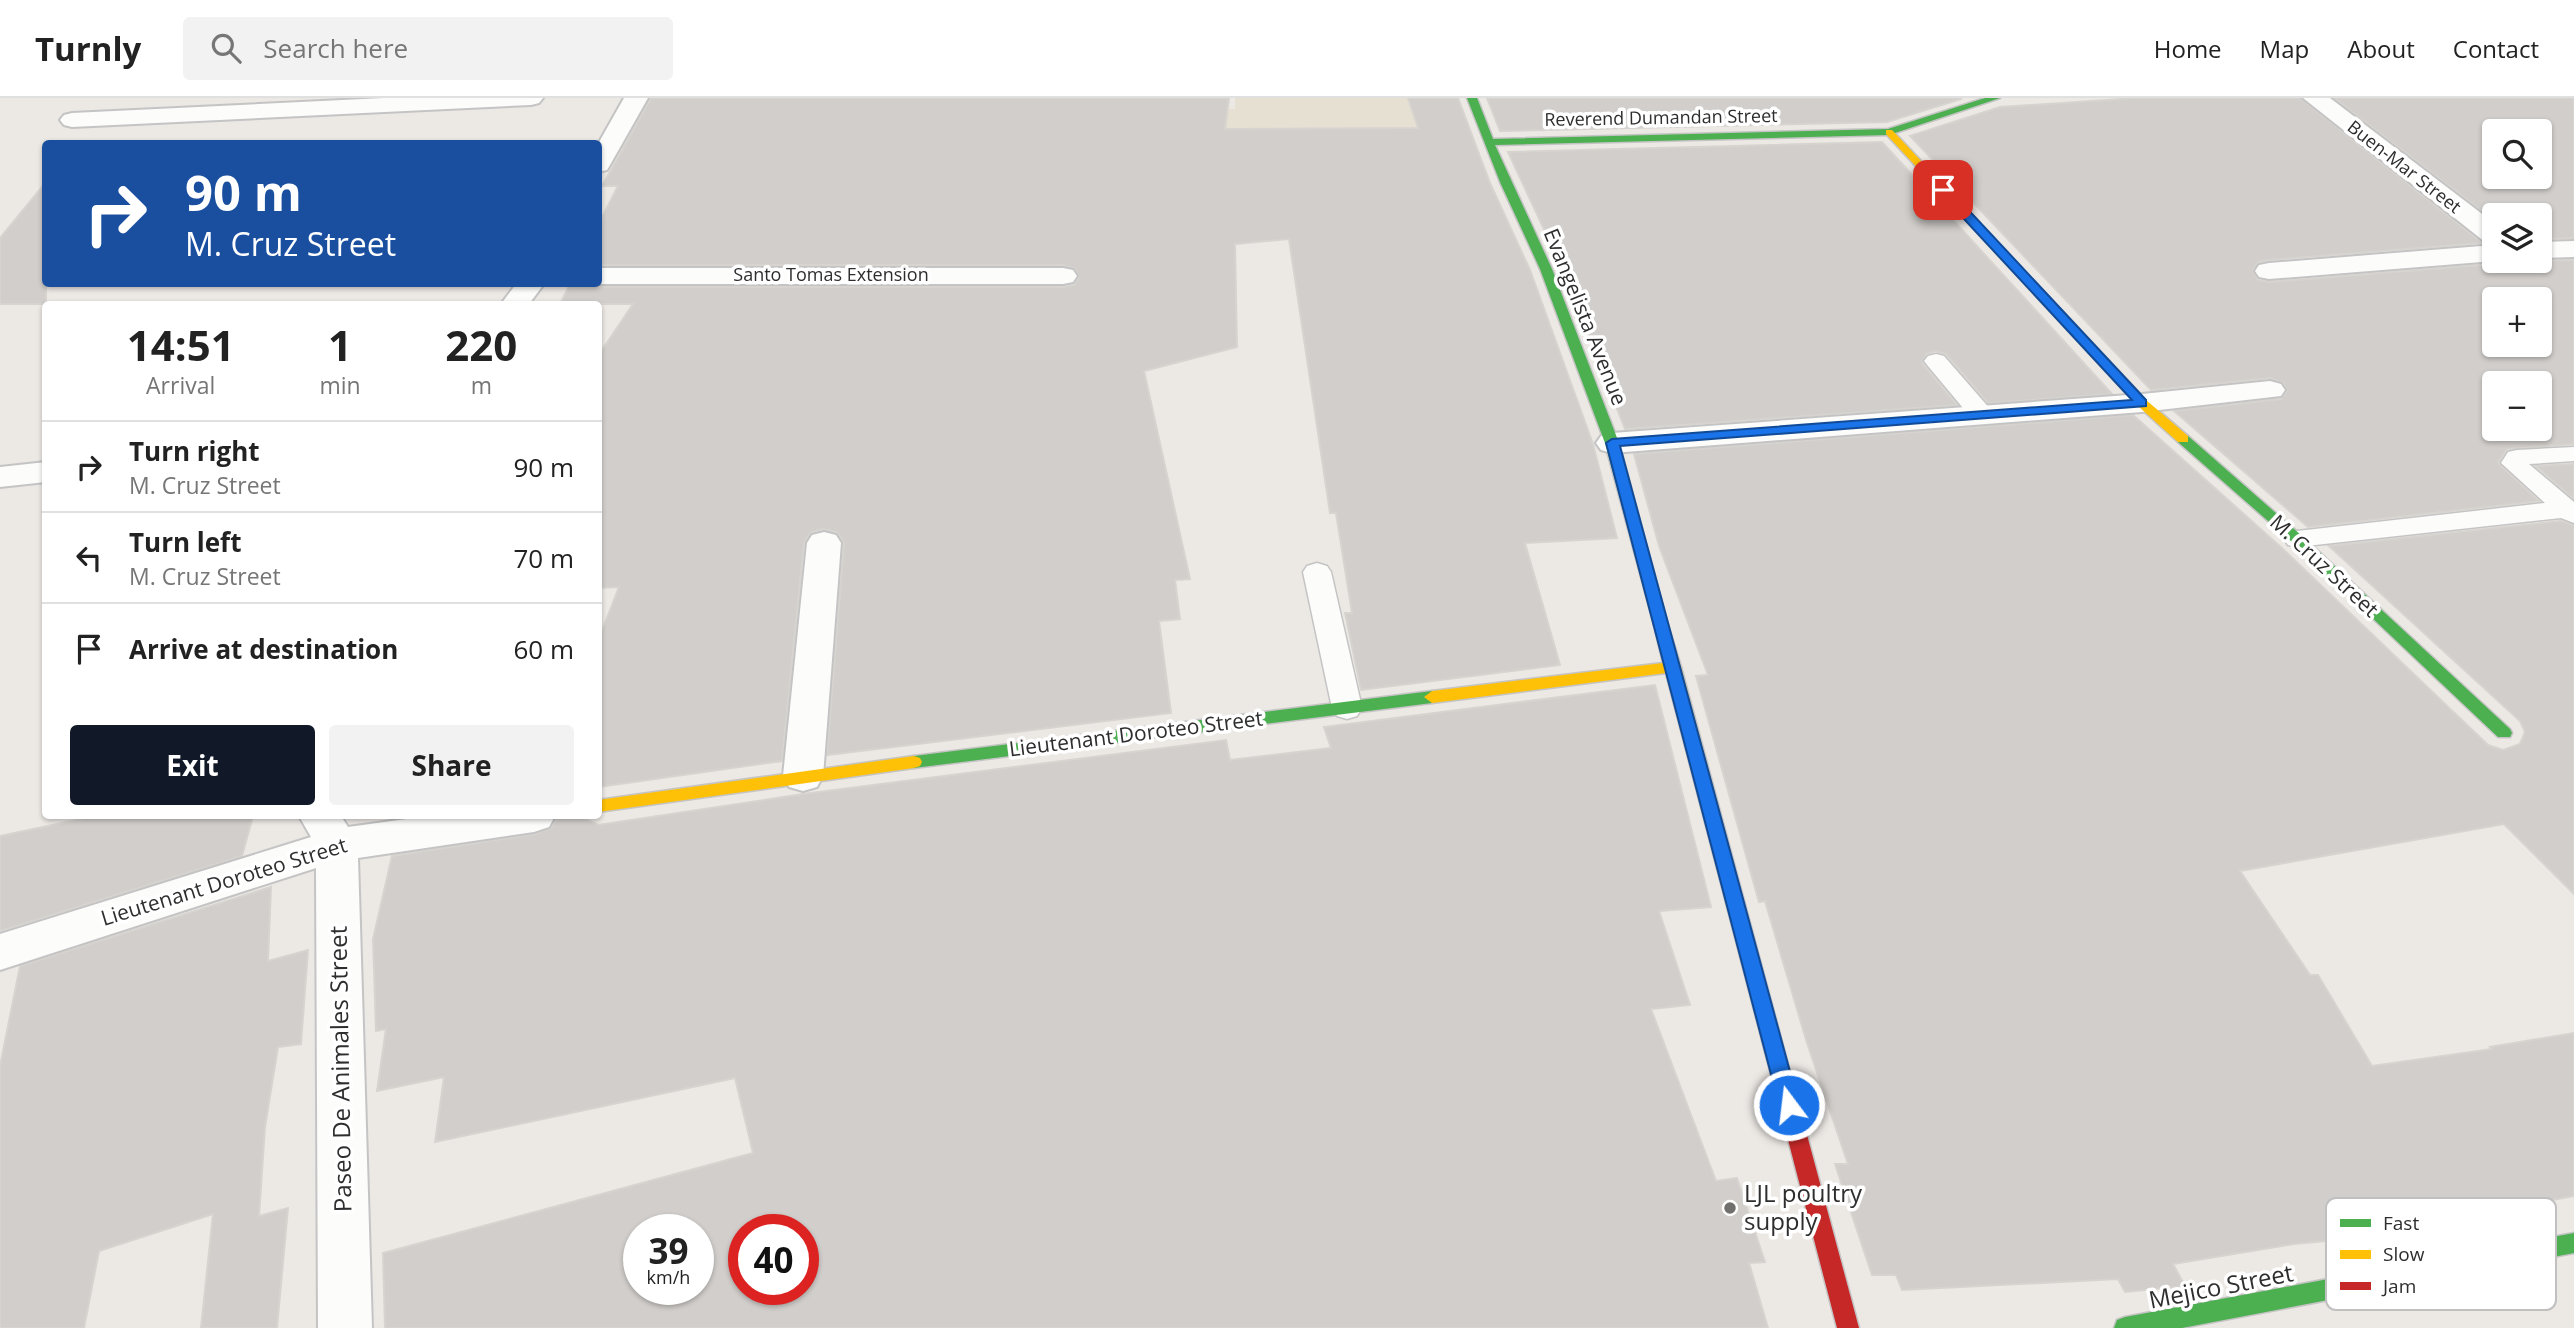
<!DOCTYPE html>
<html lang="en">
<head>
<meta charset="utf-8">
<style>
	:root { --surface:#fff; --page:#f2f2f2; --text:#222; --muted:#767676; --line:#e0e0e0; --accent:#111827 }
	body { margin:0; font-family:"Open Sans",sans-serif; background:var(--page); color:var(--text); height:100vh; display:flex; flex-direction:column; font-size:26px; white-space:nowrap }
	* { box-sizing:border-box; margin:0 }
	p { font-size:23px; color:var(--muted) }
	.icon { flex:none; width:38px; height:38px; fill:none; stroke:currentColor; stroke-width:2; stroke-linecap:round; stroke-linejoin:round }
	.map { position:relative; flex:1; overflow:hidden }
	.panel { position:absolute; left:42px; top:203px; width:560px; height:518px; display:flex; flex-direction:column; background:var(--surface); border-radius:7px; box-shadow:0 2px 5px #0004 }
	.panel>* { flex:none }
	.banner { position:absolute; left:42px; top:42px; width:560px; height:147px; border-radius:7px; box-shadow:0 2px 5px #0004; background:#1a4fa0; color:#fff; overflow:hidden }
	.tools { position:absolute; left:2482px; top:21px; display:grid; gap:14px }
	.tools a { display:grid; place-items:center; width:70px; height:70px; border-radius:7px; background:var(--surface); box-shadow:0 2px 5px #0004; font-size:35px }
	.speed { position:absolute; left:623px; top:1116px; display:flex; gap:14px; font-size:35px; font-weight:700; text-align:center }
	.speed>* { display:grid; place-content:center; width:91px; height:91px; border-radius:50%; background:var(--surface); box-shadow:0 2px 5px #0004; line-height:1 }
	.speed small { font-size:18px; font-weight:400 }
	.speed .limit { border:10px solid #d22; background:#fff; color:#111 }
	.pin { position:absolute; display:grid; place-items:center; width:60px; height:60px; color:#fff; margin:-30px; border-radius:14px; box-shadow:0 4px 10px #0006 }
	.me { position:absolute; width:77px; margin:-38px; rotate:345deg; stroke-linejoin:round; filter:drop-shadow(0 0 5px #0008) }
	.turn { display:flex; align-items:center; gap:24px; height:147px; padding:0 28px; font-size:32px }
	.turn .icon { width:91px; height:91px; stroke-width:2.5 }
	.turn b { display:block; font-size:49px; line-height:60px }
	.eta { display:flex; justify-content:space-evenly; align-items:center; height:119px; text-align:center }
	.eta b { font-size:42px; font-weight:700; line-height:49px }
	.cta { display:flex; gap:14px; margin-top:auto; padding:14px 28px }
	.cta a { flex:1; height:80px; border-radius:7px; background:var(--accent); color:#fff; font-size:28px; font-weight:700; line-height:80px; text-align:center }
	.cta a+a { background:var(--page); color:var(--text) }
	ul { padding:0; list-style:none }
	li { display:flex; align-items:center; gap:21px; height:91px; padding:0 28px; border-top:2px solid var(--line) }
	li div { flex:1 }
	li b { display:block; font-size:26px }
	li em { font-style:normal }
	header { display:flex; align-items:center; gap:42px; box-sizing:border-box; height:98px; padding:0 35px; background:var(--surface); border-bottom:2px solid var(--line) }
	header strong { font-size:33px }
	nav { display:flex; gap:38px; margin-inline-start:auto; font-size:24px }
	.search { width:490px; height:63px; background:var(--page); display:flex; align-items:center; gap:18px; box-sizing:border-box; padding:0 24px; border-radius:7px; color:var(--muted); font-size:26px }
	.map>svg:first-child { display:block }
</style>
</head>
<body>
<header>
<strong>Turnly</strong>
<div class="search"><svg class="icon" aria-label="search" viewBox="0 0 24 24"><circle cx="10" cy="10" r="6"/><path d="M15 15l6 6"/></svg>Search here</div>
<nav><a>Home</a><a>Map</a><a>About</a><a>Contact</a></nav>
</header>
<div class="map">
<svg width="2574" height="1230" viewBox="0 0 2574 1230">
	<rect width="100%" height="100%" fill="#ece8e4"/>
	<path fill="#e6e0d3" d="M1235 0H1445L1472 82 1067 13 1235 11Z"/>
	<path fill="#d1cecb" stroke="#d7d4d0" stroke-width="2" fill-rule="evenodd" d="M651 0H1229L1225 31 1418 30 1408 0H1458L1490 85 1530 172 1593 346 1617 440 1525 445 1560 567 1361 592 1345 515H1352L1336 415H1330L1289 141 1235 146 1237 249 1144 273 1190 481 1175 482 1180 521 1159 523 1171 615 827 657 844 445 837 434 823 431 811 434 804 445 782 663 598 689V543L619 489 598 490V258L633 206H560L570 186H595L598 189H1063L1074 187 1079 179 1075 171 1063 167H598V127L618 88H602Z
		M1487 0H1960L1961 1 1887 24 1500 33Z
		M2137 0H2300L2482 145 2268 162 2258 164 2253 172 2258 182 2269 184 2494 166 2497 163 2574 162V346L2507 351 2498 365 2539 403 2308 429 2174 313 2281 301 2287 293 2283 285 2270 280 2151 292 1910 38 2000 9ZM2494 201H2539V247H2494ZM2494 285H2539V331H2494Z
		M2334 0H2574V140L2539 141V117H2494V122ZM2494 33H2539V79H2494Z
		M1882 44 2112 296 1988 305 1946 256 1935 253 1926 256 1922 265 1957 307 1625 331 1562 170 1508 54Z
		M46 84V206H0V140Z
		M2133 317 2283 451 2488 647 2503 652 2520 646 2525 634 2520 623 2329 448 2561 423 2574 427V796L2504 726 2240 773 2310 877H2318L2372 968 2492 951 2490 949 2574 935V1098L2469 1117 2478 1129 2294 1146 2173 1166 2185 1188 2125 1194 2118 1181 1902 1192 1896 1177H1872L1835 1066H1848L1807 945 1765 803 1759 804 1696 578 1708 577 1659 448 1634 356Z
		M2574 366V401L2536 368Z
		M1655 587 1711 809 1659 813 1690 907 1651 911 1716 1083 1737 1080 1765 1164 1749 1165 1768 1230H385L383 1155 753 1055 735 980 435 1044 444 979 377 993 386 931 376 933 373 841 392 758 535 736 551 730 558 718H580L598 727 803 696 1226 642 1230 662 1331 650 1324 629ZM639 1132H698V1192H639ZM744 1132H803V1192H744Z
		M95 718H253L242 758 0 833V738Z
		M271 789 268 863 308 852 301 946 278 949 265 1029 259 1118 288 1110 277 1230H201L213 1116 99 1153 84 1230H0V968L20 868Z"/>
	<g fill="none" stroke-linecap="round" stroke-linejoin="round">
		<defs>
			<path id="lane" d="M1936 256 1944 258 1991 312 1994 317 1991 322 1982 324 1973 322 1928 268 1924 263 1928 258Z
				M2574 349V363L2529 366 2574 404V425L2561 420 2297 449 2288 447 2284 441 2288 435 2297 433 2545 405 2501 365 2508 354 2517 352Z
				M1317 465 1327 468 1331 474 1362 610 1357 618 1347 621 1337 618 1332 610 1303 474 1307 468Z"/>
			<path id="street" d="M384 0H543L539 5 531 7 72 29 64 27 60 22 64 17 72 15Z
				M624 0H648L610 67 607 72 598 74V46Z
				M2303 0H2330L2494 125V146L2485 144Z
				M2574 143V159L2539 160V144Z
				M2494 147V163L2269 181 2259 179 2255 173 2259 167 2269 165Z
				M598 170H1063L1073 172 1077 178 1073 184 1063 186H595H598Z
				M516 186H544L529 206H501Z
				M2270 283 2281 286 2285 292 2281 298 2142 314 1612 355 1601 352 1596 345 1601 338 1612 335 2142 296Z
				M46 364V384L0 389V369Z
				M824 434 836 437 841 445 823 678 817 689 803 693 789 689 783 678 807 445 812 437Z
				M299 718H341L348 729 428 718H555L549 729 534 734 358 760 372 1230H318L316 770 0 872V836L311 739Z"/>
			<path id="fast" d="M1467 0H1477L1493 41 1888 31 1985 0H2000L1889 37 1495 47 1552 171 1619 345 1668 527 1666 531 1661 532 1654 527 1605 345 1540 171 1500 84Z
				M2183 337 2188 338 2302 438 2510 631 2512 635 2510 639H2498L2292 444 2178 344V338Z
				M1432 593 1440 599 1432 605 914 670 908 668 906 664 908 660 914 658Z
				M2574 1135V1155L2182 1230H2114L2117 1222 2125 1219Z"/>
			<path id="slow" d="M1886 32H1892L2146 302 2188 338V344H2178L2138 308 1886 36Z
				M1661 522 1668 527 1681 569 1800 1011 1797 1017 1790 1020 1783 1017 1780 1011 1666 575 1432 605 1424 599 1432 593 1663 565 1654 527Z
				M914 658 920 660 922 664 920 668 914 670 598 714V702Z"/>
			<path id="jam" d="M1790 1002 1797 1005 1800 1011 1859 1230H1837L1780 1011 1783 1005Z"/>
		</defs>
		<use href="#lane" stroke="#c5c4c5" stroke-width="3"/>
		<use href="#street" stroke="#c5c4c5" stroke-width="4"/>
		<use href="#fast" stroke="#c5c4c5" stroke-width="3"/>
		<use href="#slow" stroke="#c5c4c5" stroke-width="3"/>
		<use href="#jam" stroke="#c5c4c5" stroke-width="3"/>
		<use href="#lane" fill="#fcfcfb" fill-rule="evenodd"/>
		<use href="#street" fill="#fcfcfb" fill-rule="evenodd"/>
		<use href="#fast" fill="#4caf50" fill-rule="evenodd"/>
		<use href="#slow" fill="#ffc107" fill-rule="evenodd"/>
		<use href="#jam" fill="#c62828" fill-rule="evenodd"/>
	</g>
	<path fill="#1a73e8" stroke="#114b97" stroke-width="2" d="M1939 89H1947L2146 302V308L1620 348 1799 1007 1796 1014 1789 1016 1782 1014 1779 1007 1606 345 1612 341 2132 302 1939 94Z"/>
	<circle fill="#706f6e" stroke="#fff" stroke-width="2.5" cx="1730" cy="1110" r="7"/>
	<g text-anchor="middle" stroke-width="7" stroke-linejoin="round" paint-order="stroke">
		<g font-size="18" fill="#2e2e2e" stroke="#fff">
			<text transform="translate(1661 20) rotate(-1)" y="6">Reverend Dumandan Street</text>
			<text transform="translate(2404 69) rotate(38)" y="6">Buen-Mar Street</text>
			<text x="831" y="183">Santo Tomas Extension</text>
		</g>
		<g font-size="21" fill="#2e2e2e" stroke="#fff">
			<text transform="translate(1585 219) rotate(68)" y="7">Evangelista Avenue</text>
			<text transform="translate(2324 468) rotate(43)" y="7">M. Cruz Street</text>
			<text transform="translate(1136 636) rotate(-7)" y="7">Lieutenant Doroteo Street</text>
			<text transform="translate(224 784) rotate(-17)" y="7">Lieutenant Doroteo Street</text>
		</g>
		<g font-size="24" fill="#2e2e2e" stroke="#fff">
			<text transform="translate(341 971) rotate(-91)" y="8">Paseo De Animales Street</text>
			<text transform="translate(2221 1189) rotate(-11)" y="8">Mejico Street</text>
		</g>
		<g font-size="24" fill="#2e2e2e" stroke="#fff" text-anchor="start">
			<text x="1744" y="1104">LJL poultry<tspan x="1744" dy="28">supply</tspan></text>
		</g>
	</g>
	<rect x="2326" y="1100" width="230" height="112" rx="10" fill="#fff" stroke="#c0c0c0" stroke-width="2"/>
	<rect x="2340" y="1121" width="31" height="8" fill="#4caf50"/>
	<rect x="2340" y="1152" width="31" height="9" fill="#ffc107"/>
	<rect x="2340" y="1184" width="31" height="8" fill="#c62828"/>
	<g font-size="19" fill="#2e2e2e">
		<text x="2383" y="1132">Fast</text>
		<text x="2383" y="1163">Slow</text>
		<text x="2383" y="1195">Jam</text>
	</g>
</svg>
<div class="tools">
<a><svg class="icon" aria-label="search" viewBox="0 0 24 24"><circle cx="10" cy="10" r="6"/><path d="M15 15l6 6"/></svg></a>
<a><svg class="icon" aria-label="layers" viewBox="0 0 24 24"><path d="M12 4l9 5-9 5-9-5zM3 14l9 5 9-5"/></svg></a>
<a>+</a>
<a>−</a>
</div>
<div class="speed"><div>39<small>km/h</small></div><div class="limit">40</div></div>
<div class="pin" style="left:1943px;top:92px;background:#d93025"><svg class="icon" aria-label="arrive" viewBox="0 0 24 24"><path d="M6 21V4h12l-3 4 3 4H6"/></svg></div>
<svg class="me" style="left:1789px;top:1007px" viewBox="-20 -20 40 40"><circle r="17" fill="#1a73e8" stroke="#fff" stroke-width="3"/><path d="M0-11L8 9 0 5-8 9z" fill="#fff"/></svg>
<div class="banner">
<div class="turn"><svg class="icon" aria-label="right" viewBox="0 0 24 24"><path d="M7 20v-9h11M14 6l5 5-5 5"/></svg><div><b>90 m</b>M. Cruz Street</div></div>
</div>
<section class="panel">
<div class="eta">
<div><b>14:51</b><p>Arrival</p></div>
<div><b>1</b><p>min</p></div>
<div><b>220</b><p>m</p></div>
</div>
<ul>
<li><svg class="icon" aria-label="right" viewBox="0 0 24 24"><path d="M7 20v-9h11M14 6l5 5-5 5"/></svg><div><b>Turn right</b><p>M. Cruz Street</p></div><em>90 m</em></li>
<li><svg class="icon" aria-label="left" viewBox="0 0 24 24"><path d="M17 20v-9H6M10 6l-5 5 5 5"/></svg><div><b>Turn left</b><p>M. Cruz Street</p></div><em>70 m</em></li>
<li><svg class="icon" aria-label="arrive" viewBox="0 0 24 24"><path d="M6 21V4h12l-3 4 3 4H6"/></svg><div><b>Arrive at destination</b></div><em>60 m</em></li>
</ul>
<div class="cta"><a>Exit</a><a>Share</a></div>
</section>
</div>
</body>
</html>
